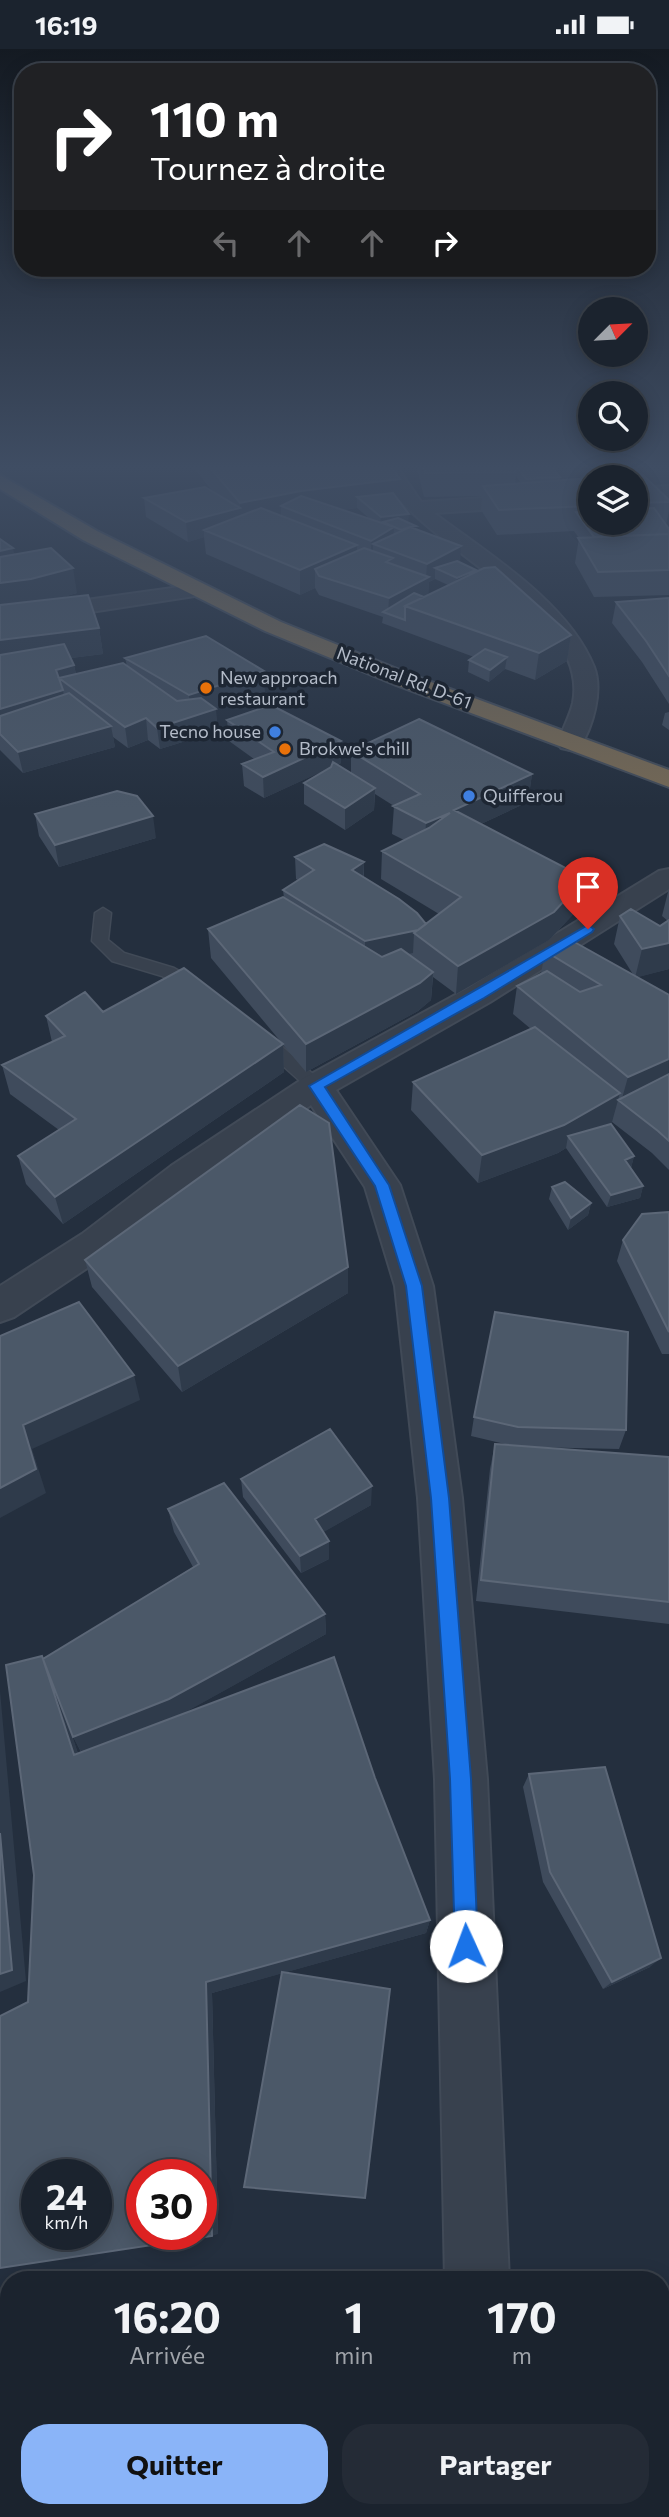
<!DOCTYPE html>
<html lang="fr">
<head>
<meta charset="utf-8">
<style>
	:root { --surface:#1b232e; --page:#242b36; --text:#f1f3f6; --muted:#a0a4aa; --line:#39404a; --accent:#8ab4f8 }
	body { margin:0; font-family:Commissioner,sans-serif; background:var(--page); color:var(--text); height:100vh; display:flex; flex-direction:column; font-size:26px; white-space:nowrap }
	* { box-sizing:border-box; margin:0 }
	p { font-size:23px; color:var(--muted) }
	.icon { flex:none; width:38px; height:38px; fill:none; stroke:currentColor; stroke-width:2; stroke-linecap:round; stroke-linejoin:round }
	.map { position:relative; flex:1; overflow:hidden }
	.side { position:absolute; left:0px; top:2222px; width:670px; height:247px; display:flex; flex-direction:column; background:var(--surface); border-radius:28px 28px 0 0; box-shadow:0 4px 18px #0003,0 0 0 2px var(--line) }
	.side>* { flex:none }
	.banner { position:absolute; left:14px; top:14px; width:642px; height:214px; border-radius:28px; box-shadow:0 4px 18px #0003,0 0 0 2px var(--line); background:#202124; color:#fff; overflow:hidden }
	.needle { width:46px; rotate:66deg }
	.buttons { position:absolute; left:578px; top:248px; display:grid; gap:14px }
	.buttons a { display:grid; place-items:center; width:70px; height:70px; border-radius:50%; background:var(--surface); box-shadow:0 4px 18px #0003,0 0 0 2px var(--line); font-size:35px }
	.speed { position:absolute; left:21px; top:2110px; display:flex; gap:14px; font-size:35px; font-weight:700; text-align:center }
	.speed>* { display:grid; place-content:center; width:91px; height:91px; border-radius:50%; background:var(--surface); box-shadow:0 4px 18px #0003,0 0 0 2px var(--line); line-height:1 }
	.speed small { font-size:18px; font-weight:400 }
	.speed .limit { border:10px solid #d22; background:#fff; color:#111 }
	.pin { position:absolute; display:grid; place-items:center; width:60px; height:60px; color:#fff; margin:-72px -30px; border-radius:50% 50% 50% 0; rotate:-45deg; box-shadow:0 0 7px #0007 }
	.pin .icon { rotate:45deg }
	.me { position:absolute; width:77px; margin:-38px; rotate:358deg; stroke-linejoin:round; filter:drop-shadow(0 0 5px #0008) }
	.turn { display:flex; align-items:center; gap:24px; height:147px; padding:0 21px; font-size:32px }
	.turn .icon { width:91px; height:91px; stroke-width:2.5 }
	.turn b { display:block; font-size:49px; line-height:60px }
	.lanes { display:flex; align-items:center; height:66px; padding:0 21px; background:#0003; justify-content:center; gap:35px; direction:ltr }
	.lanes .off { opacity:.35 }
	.eta { display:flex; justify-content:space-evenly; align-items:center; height:119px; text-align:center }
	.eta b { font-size:42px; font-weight:700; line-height:49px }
	.button { display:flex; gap:14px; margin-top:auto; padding:14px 21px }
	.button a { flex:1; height:80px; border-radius:28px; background:var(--accent); color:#111; font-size:28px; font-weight:700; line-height:80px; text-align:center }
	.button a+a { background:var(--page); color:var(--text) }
	.status { display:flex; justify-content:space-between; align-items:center; height:49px; padding:0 35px; background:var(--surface); direction:ltr }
	.status svg { height:19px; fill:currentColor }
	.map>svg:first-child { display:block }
</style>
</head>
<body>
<div class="status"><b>16:19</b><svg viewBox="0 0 49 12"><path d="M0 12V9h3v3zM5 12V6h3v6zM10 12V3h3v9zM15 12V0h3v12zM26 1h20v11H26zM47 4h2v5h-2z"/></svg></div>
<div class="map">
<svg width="669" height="2468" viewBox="0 0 669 2468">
	<rect width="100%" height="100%" fill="#242f3e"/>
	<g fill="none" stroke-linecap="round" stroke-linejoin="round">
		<defs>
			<path id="lane" d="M103 859 111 864 108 891 124 904 174 919 201 934 203 938 201 942H189L162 927 112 912 92 892 95 864Z
				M262 983 268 985 322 1033 325 1037 322 1041H310L256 993 253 989Z"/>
			<path id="street" d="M377 415H395L421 453 590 442V454L434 464C487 504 568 553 594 618 603 641 593 679 579 699L570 701 561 699 558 694C562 681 570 667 573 654 592 557 407 497 377 415Z
				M669 437V449L635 451V439Z
				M194 536 201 538 205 542 201 546 0 577V563Z
				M669 820V840L490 953 336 1041 400 1136 433 1237 462 1449 487 1730 509 2231H445L435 1730 418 1449 395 1237 365 1138 311 1056 197 1135 108 1205 14 1268 0 1273V1237L82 1185 171 1117 304 1029 468 939 659 822Z
				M0 2254 9 2255V2321L0 2320Z
				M662 2371 669 2374V2443L662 2440Z"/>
			<path id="highway" d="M0 426 97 482 281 573 412 626 669 721V738L396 636 265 582 83 491 0 440Z"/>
		</defs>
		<use href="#lane" stroke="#414a57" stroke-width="3"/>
		<use href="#street" stroke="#414a57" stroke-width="4"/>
		<use href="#highway" stroke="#434c59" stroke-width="4"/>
		<use href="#lane" fill="#38414e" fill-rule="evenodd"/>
		<use href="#street" fill="#38414e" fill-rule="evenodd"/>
		<use href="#highway" fill="#746855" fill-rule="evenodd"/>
	</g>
	<path fill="#3f4b5c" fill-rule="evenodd" d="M193 415H389L400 453 408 474 460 513 571 586 567 612 535 631 505 620 489 633 468 623 469 611 474 608 382 574 383 568 319 546 315 539 300 546 206 505 204 488 188 493 146 468 144 449 212 442 194 419ZM357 459 370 470 342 461ZM435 530 448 536 428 546 429 533Z
		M416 415H550L560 428V431L590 429V474H635V429L669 453V462L666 476 669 480V546L594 548 575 514 579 489 574 482 497 486 481 461 482 447 424 448ZM516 427 521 434H515Z
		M0 490 15 505 77 544 56 550 99 579 103 605 71 609 74 616 76 625 127 617 125 609 265 643 215 659 218 682 160 700 148 691 128 699 113 688 115 698 23 724 0 701Z
		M669 549V655L642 613 612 574 616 553Z
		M669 663V681L662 676 665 664Z
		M227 671 341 714 337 716 351 724V702L532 725 528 753 481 775 585 829 580 858 549 891 456 945 433 928 431 951 418 962 306 1023 283 996 284 1023 63 1175 26 1135 18 1107 59 1081 10 1045 2 1016 52 993 46 967 103 963 281 993 211 909 208 880 284 849 283 841 298 831 296 830 295 808 364 813V828L426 875 439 865 381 830 382 802 404 791 392 785 394 757 375 745 374 761 345 781 304 755V734L329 719 264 749 244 737 242 715 254 710 229 692Z
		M35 765 156 789 59 818 39 787Z
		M669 839V920L637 928 669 946V1121L652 1104 612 1073 605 1077 634 1107 631 1119 643 1137 640 1149 607 1158 566 1099 558 1104 478 1134 411 1061 413 1033 531 980 513 965 517 937 541 925 545 902 634 927 614 895 620 867 660 877 668 872 662 867Z
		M552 1138 591 1154 588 1166 568 1181 549 1150Z
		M669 1163V1305H662L617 1212 623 1191Z
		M85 1211 348 1244 182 1343 92 1238Z
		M474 1368 626 1381 619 1400 528 1398 669 1408V1575L476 1552 490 1420 495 1395 509 1396 471 1387Z
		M241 1430 371 1456 323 1483 329 1492V1510L301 1524 243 1448Z
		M168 1460 325 1565 326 1585 176 1668 375 1729 430 1871 426 1884 286 1923 365 2149H364L244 2138 282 1924 212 1944 218 2185 28 1953 43 1610 193 1518 174 1483ZM70 1681 81 1703 78 1705Z
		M529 1725 650 1918 603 1940 543 1833 523 1738Z
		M9 2373V2460H101V2468H0V2374Z"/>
	<path fill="#2f3b4b" d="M400 430V454L357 448V459L304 465 281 457V470L204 481V488L188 493 186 473 240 459V454L301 442Z
		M409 465 408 475 383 473V478L380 479 381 468Z
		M394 478 393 498 373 495V510L371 511V492Z
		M357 496V521L315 520V539L300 546V521Z
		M461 497 460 516 435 519V530L429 533 428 548 388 565 389 549 426 530 427 515Z
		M13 499 18 524 0 528V502Z
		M73 519 77 544 35 556 0 560V534Z
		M476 521 475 532 456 541 457 529Z
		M99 579 103 605 0 618V591Z
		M571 586 567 612 535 631 539 604Z
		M507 608 505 620 489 633 490 621Z
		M74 616 78 637 59 629 56 621Z
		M264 622 265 643 191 667 189 646Z
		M63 641 66 662 0 683V660Z
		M216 660 218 682 160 700 157 679Z
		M146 669 148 691 128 699 125 678Z
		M111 677 115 698 23 724 18 703Z
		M341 692V714L264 749 263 728Z
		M532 725 528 753 451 789 454 761Z
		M375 739 374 761 345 781V759Z
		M450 764 424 802 426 774Z
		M153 767 156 789 59 818 55 796Z
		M364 813 363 835 352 821Z
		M585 829 580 858 549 891 456 945 458 917Z
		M429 879 414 884 413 904 365 914V892Z
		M669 894V920L635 929 642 900Z
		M433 923 431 951 418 962 306 1023V995Z
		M283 995 284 1023 63 1175 55 1148Z
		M669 1010V1034L621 1053 628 1028Z
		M620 1044 612 1073 573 1095 568 1087 566 1099 558 1104 478 1134 482 1106Z
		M634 1107 631 1119 625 1111Z
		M643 1137 640 1149 607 1158 611 1146Z
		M591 1154 588 1166 568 1181 571 1169Z
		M348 1218V1244L182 1343 178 1317Z
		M134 1326 140 1351 32 1400 46 1444 0 1469V1439L23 1376Z
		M372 1437 371 1456 315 1488V1470Z
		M329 1492V1510L301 1524 300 1507Z
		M325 1565 326 1585 175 1669 83 1706 73 1688Z
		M42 1607 53 1629 85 1725 74 1706Z
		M0 1642 26 1932 0 1943Z
		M430 1871 426 1884 212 1944 218 2185 212 2187 206 1933Z
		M661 1909 650 1918 603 1940 612 1933Z
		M92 2460H101V2468H92Z"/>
	<path fill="#4b5868" stroke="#5c6777" stroke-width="2" fill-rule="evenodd" d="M207 415H389L400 430 301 442 240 454Z
		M423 415H513L516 423 425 424Z
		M515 415H550L560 428 526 430Z
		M642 425 669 451V453L635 454V429H592Z
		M590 429V457L499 461 483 437Z
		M205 438 240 459 186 473 144 449Z
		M393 444 409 465 381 468 357 448Z
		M301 447 394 478 371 492 281 457Z
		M261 459 357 496 300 521 204 481Z
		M654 459 669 480V485L594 488 576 463 590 462V474H635V460Z
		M398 469 416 477 410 478 401 481 383 473Z
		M410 478 461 497 427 515 373 495Z
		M669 485V521L598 523 578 489Z
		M0 490 13 499 0 502Z
		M51 499 73 519 31 530 0 534V508Z
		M364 499 393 509 386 513 429 528 389 549 319 527 315 520Z
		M457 512 476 521 457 529 435 519Z
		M495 518 571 586 539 604 405 557 484 519Z
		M414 544 424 548 405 557V571L383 563Z
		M88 546 99 579 0 591V556Z
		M669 549V627L646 592 616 553Z
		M206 587 264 622 189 646 125 609Z
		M64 595 74 616 56 621 63 641 0 660V606Z
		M485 600 507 608 490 621 469 611Z
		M123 614 177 652 201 649 216 660 157 679 146 669 125 678 59 629Z
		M69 644 111 677 18 703 0 685V667Z
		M271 656 341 692 263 728 242 715 274 703 227 671Z
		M419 670 532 725 454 761 585 829 554 863 458 917 414 884 461 848 382 802 429 779 450 764 426 774 393 757 420 745 351 702Z
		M333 713 375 739 345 759 304 734 331 718Z
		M117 742 137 747 153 767 55 796 35 765Z
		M324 795 364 813 352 821 399 850 417 864 426 875 418 881 365 892 283 841 314 821 295 808Z
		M283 848 382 908 401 900 433 923 420 934 306 995 208 880Z
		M631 860 660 877 669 871V894L642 900 620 867Z
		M569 890 669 946V1010L628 1028 517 937 547 922 580 943 601 936 545 902Z
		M184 919 283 995 55 1148 18 1107 76 1070 2 1016 65 987 46 967 85 943 103 963Z
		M535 978 620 1044 564 1076 482 1106 413 1033Z
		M669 1025V1092L658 1082 618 1051Z
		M300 1056 329 1074 348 1218 178 1317 85 1211Z
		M611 1075 634 1107 625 1111 643 1137 611 1146 568 1087Z
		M565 1133 591 1154 571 1169 552 1138Z
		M669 1163V1283L623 1191 642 1165Z
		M79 1253 134 1326 23 1376 36 1420 0 1439V1287Z
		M495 1263 628 1283 626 1381 518 1378 474 1368Z
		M330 1380 372 1437 315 1470 329 1492 300 1507 241 1430Z
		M495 1395 669 1408V1553L481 1531Z
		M224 1434 325 1565 169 1650 73 1688 43 1610 199 1515 168 1460Z
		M42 1607 74 1706 334 1608 375 1729 430 1871 206 1933 212 2187 0 2219V1967L28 1953 34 1826 6 1616ZM37 2126H96V2186H37ZM142 2126H201V2186H142Z
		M605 1718 661 1909 612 1933 550 1823 529 1725Z
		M0 1784 12 1921 0 1925Z
		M282 1923 390 1940 365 2149 244 2138Z
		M9 2379V2460H92V2468H0V2380Z"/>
	<linearGradient id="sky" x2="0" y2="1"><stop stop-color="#141a22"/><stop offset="0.55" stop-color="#3f4d63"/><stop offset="1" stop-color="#3f4d63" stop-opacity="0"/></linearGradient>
	<rect width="669" height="760" fill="url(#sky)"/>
	<path fill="#1a73e8" stroke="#114b97" stroke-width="2" d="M588 876 594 880 592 883 484 949 325 1038 389 1136 422 1237 449 1449 471 1730 478 1897 474 1905 466 1909 458 1905 455 1897 450 1730 431 1449 406 1237 375 1137 309 1037Z"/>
	<g fill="#e8710a" stroke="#1d2633" stroke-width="2.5">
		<circle cx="206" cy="639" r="7"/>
		<circle cx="285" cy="700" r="7"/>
	</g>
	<g fill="#3f7fe0" stroke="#1d2633" stroke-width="2.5">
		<circle cx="275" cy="683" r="7"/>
		<circle cx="469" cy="747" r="7"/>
	</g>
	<g text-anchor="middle" stroke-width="7" stroke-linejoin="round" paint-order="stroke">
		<g font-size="18" fill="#b4bcc9" stroke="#1d2633" text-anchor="start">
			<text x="220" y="635">New approach<tspan x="220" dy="21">restaurant</tspan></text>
			<text x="261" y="689" text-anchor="end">Tecno house</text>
			<text x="299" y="706">Brokwe's chill</text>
			<text x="483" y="753">Quifferou</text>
		</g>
		<g font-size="18" fill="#b4bcc9" stroke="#1d2633">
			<text transform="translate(404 629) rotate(21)" y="6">National Rd. D-61</text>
		</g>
	</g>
</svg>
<div class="buttons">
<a><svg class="needle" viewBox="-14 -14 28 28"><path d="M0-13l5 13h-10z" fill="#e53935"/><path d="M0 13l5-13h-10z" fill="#a0a4aa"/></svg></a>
<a><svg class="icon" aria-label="search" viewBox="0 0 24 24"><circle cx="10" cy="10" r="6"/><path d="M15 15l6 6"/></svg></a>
<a><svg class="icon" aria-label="layers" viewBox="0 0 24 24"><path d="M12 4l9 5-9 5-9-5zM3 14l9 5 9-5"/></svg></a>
</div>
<div class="speed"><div>24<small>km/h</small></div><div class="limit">30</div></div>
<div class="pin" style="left:588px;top:880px;background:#d93025"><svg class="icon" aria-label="arrive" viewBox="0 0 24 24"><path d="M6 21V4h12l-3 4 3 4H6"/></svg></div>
<svg class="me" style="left:466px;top:1897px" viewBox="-20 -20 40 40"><circle r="19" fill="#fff"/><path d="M0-13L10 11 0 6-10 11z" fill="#1a73e8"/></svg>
<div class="banner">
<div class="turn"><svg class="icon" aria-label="right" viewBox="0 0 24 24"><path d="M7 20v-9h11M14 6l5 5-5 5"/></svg><div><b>110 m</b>Tournez à droite</div></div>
<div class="lanes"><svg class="icon off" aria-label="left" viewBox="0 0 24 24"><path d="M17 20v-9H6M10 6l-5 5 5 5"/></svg><svg class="icon off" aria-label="ahead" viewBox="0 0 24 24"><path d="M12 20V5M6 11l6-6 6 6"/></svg><svg class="icon off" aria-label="ahead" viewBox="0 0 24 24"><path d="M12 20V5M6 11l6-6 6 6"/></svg><svg class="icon" aria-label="right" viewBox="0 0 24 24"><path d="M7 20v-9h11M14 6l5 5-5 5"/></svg></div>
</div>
<section class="side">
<div class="eta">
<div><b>16:20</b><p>Arrivée</p></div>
<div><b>1</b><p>min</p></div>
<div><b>170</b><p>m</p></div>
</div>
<div class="button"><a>Quitter</a><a>Partager</a></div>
</section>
</div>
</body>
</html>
